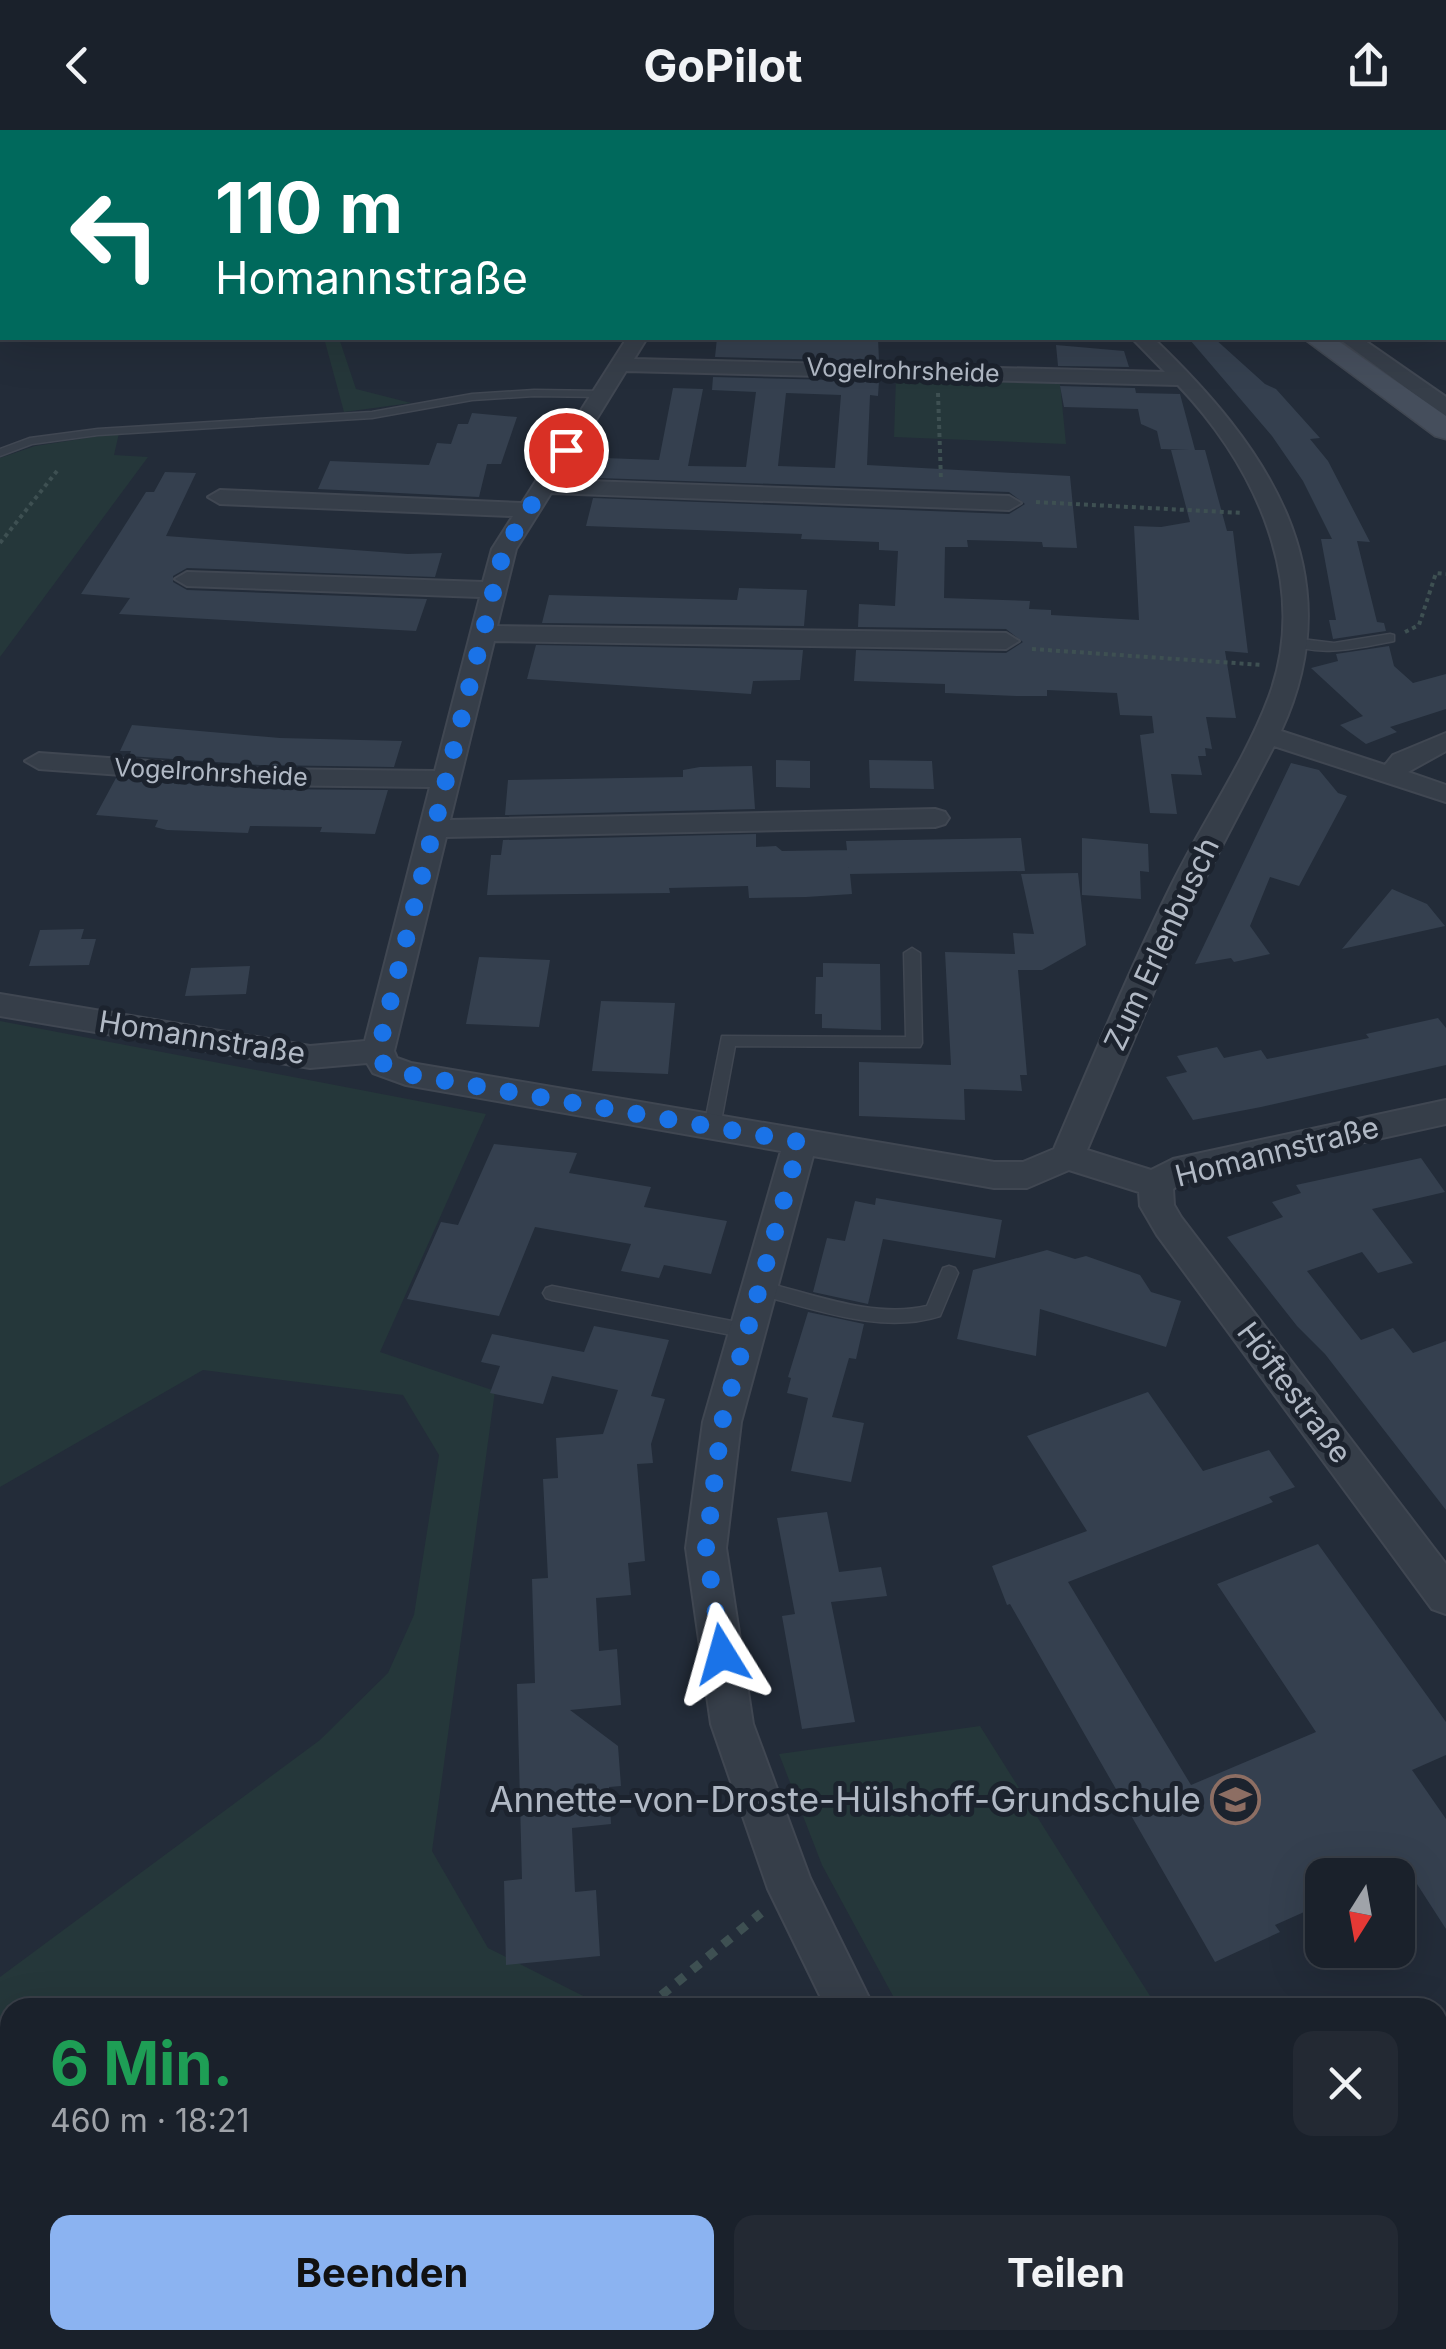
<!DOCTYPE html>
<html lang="de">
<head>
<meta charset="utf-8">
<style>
	:root { --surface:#1a212b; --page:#232933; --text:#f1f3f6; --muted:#9fa3a9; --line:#383e47; --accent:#8bb3f1 }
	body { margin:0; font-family:Inter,sans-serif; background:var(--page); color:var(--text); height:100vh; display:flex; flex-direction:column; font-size:38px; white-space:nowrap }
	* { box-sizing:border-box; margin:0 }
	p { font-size:32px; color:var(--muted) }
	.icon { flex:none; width:55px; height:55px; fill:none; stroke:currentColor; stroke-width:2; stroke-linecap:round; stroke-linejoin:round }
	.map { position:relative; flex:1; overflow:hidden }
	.drawer { position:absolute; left:0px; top:1868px; width:1448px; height:352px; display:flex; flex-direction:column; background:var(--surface); border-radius:30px 30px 0 0; box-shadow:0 10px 40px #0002,0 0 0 2px var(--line) }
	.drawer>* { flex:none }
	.guide { position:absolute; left:0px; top:0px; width:1448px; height:210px; box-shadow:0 10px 40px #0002,0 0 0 2px var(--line); background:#00695c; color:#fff; overflow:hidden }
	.needle { width:65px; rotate:191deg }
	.tools { position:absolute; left:1305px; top:1728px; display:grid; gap:20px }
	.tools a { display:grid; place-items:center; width:110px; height:110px; border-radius:20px; background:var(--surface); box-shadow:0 10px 40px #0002,0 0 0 2px var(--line); font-size:50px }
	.pin { position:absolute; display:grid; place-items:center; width:85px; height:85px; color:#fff; margin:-42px; border:5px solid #fff; border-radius:50%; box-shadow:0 2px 10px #0007 }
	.me { position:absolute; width:110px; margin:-55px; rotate:352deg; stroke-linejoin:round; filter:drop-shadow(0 0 8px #0008) }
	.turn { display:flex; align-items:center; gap:35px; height:210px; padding:0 50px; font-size:45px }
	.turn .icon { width:130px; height:130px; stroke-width:2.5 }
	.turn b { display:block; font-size:70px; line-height:85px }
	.round { display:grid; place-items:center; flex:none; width:105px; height:105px; border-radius:20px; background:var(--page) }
	.headline { display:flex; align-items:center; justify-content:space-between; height:170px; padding:0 50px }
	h1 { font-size:60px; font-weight:700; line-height:75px; color:#1e9e55 }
	.cta { display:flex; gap:20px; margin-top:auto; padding:20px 50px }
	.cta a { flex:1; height:115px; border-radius:20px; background:var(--accent); color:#111; font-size:40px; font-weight:700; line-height:115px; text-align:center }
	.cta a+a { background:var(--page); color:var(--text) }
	header { display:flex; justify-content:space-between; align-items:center; height:130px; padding:0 50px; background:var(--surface); font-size:45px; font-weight:700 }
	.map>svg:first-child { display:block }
</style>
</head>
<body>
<header><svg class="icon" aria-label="back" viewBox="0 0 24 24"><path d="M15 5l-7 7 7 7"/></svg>GoPilot<svg class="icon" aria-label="share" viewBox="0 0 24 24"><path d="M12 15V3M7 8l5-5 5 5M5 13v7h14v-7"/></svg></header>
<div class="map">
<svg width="1446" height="2219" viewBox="0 0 1446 2219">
	<rect width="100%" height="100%" fill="#232c39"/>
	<path fill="#25373a" d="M324 208H339L356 259 411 273 344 282Z
		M896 247 1060 253 1066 314 894 307Z
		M119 303 114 325 148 327 0 527V328L35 316Z
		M0 891 486 984 380 1222 495 1261 432 1721 488 1818 605 1877 10 1878V2210H254L244 2219H0V1847L320 1610 388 1543 414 1485 439 1325 403 1265 203 1240 0 1357Z
		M980 1596 1157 1877H899L822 1735 779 1624Z
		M1080 2210H1247L1229 2219H1085Z"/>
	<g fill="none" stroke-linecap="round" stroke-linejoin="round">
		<path stroke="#172435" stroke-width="5" d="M1089 2 1098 0"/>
	</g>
	<path fill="#35404f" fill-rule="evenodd" d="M717 208H878L879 231 715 227Z
		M1192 208H1214L1265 254 1276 259 1320 308 1310 309 1328 331 1370 412 1357 411 1377 492 1384 493 1386 501 1333 509 1329 490H1336L1321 409H1332L1303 351 1272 306 1190 210Z
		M1056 215 1124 221 1129 237 1058 236Z
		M713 247 879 251 878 266 870 265 867 335 1070 346 1077 418 1043 417 1042 412 967 410 968 417H945L944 468 1030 471 1029 479 1051 480V485L1139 490 1134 396 1161 397 1190 392 1171 320H1189L1161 319 1157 301 1141 294 1138 279 1064 277 1060 256 1135 258 1136 263 1180 264 1195 320H1205L1227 401H1233L1248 523 1225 521 1236 588 1206 587 1212 619 1205 618 1206 626H1198L1202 645 1171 644 1177 684 1150 683 1140 605 1154 603 1152 586 1120 585 1117 563 1047 560V566H1016L945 563V554L854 551 856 520 1006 523 1023 512 1006 499 858 497 859 474 895 476 898 421 879 420V412L801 409 802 404 586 396 593 368 1009 384 1025 374 1009 362 598 348 604 328 659 330 673 258 703 259 688 336 746 337 756 262 712 260ZM786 263 841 265 835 338 778 336Z
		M472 283 517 287 501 334H487L479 367 318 359 330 331 429 335 437 313 451 314 458 294H468Z
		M165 342 196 343 166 406 408 424 442 423 435 447 187 438 173 446V452L187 460 427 469 416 501 119 484 130 468 81 464 146 362H154Z
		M739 458 807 460 804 496 542 493 549 465 737 470Z
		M536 515 803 520 800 550 753 551 751 564 527 549Z
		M1389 516 1394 536 1413 553 1446 544V579L1390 597 1397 602 1366 614 1340 595 1363 586 1311 538 1338 531 1336 524Z
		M132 595 280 608 402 611 394 637 260 635 129 626 131 621H120Z
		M776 630 810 631V658L776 657Z
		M869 630 932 631 934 659 870 658Z
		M1291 633 1319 640 1338 663 1347 666 1299 756 1270 747 1250 796 1270 824 1234 832 1231 828 1195 834Z
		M752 636 755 679 505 685 508 650 683 647V640L700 637Z
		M116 648 260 659 388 660 375 704 320 702 322 697 250 696 248 703 167 700 155 697 158 690 96 685Z
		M756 704V717L776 716 782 721 847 720 849 738 846 711 1021 708 1025 741 850 744 852 764 806 767 749 768 748 756 669 758 670 763 487 765 491 725H501L503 710Z
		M1082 708 1148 714 1149 742 1140 741 1141 769 1082 765Z
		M1078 743 1086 815 1042 840H1018L1027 945H1020L1022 961 964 959 965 990 859 986V932L951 935 945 822 1015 824 1013 803 1034 804 1021 744Z
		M1392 759 1427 774 1445 796 1342 819Z
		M84 799 81 809H96L89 835 29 836 40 800Z
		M479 827 550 830 539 897 466 894Z
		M823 833 880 834 881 900 822 898V884H815L816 847H823Z
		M250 836 246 864 185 866 191 838Z
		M601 871 675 873 668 944 592 941Z
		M1438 888 1446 898V935L1261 977 1193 990 1166 947 1187 942 1177 926 1217 917 1224 928 1261 920 1267 929 1369 908 1366 904Z
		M494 1014 577 1023 569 1043 651 1057 644 1077 727 1091 711 1144 664 1135 659 1148 621 1141 631 1114 535 1097 499 1186 407 1169 441 1092 458 1095Z
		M1421 1028 1445 1062 1372 1079 1413 1133 1378 1143 1362 1122 1307 1141 1361 1210 1393 1198 1413 1223 1446 1211V1380L1325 1224 1297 1196 1227 1107 1283 1087 1272 1072 1301 1063 1296 1055Z
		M876 1068 1002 1090 995 1128 883 1109 868 1174 813 1162 827 1108 845 1111 855 1071 875 1075Z
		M1047 1120 1075 1129 1086 1126 1140 1145 1151 1162 1181 1171 1166 1217 1040 1179 1036 1226 957 1209 973 1140Z
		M808 1182 864 1194 856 1229 849 1228 832 1287 864 1293 851 1352 791 1341 808 1268 787 1263 791 1248 788 1247Z
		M594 1196 669 1210 651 1266 665 1269 651 1314 653 1333 637 1334 645 1431 628 1433 631 1465 596 1468 599 1521 617 1519 621 1575 570 1580 618 1616 621 1656 609 1657 611 1694 572 1698 575 1762 596 1760 600 1826 506 1835 504 1751 522 1749 517 1554 535 1553 532 1449 548 1448 543 1349 558 1348 556 1308 603 1304 618 1260 552 1246 543 1274 490 1263 500 1236 481 1232 492 1204 584 1222Z
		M1148 1262 1203 1341 1269 1320 1295 1357 1269 1367 1273 1372 1068 1452 1191 1655 1316 1602 1217 1454 1318 1414 1446 1592V1625L1412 1640 1446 1689V1799L1406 1737 1388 1745H1322V1774L1275 1795 1280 1802 1215 1832 1010 1474 1007 1475 992 1436 1087 1401 1027 1306Z
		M827 1382 839 1442 881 1437 887 1466 831 1472 855 1592 802 1599 782 1486 795 1484 777 1388Z"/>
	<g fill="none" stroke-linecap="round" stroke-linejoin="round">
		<defs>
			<path id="service" d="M534 260 603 261 608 264 603 267 534 266 472 270 372 288 98 305 32 314 0 326V319L30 308 98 299 372 282 472 264Z
				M1390 504 1394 505V511C1362 517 1317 529 1287 512L1293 508 1334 513Z
				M912 818 920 823 922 913 920 917 735 916 720 997 712 1003 706 1001 704 997 722 906 906 907 904 823Z
				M949 1136 955 1138 958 1143 940 1186C881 1205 817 1179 759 1165L753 1163 750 1158 753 1153 759 1151C811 1163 873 1189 927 1176L943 1138Z
				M552 1156 747 1194 753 1196 756 1201 753 1206 747 1208 552 1170 546 1168 543 1163 546 1158Z"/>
			<path id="minor" d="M649 0H667L668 2H651Z
				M1192 0H1212L1214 2H1194Z
				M1445 75H1446V87H1445Z
				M627 208H647L634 229 1165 242 1132 208H1153C1265 315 1355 441 1281 601L1385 635 1393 625 1446 603V621L1408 642 1446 655V672L1274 616 1187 783 1087 1020 1151 1040 1173 1029 1446 970V994L1183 1052 1173 1059 1174 1075 1181 1087 1446 1434V1484L1432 1479 1157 1105 1140 1076 1139 1062 1069 1040 1027 1058H994L813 1026 741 1292 726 1418 753 1594 810 1748 874 1878H826L768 1759 711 1594 686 1418 703 1292 781 1021 406 955 373 943 367 933 310 938 0 886V864L310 916 365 911 430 657 260 655 39 639 25 631 39 623 260 639 435 641 480 467 187 456 175 449 187 442 483 452 492 419 513 386 220 374 208 367 220 360 522 373ZM626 241 1178 255C1255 336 1311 454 1269 567 1245 631 1203 691 1172 754 1129 841 1092 930 1054 1019L1023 1032H994L411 933 397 928 394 921 446 707 935 697 945 694 949 688 945 682 935 679 450 690 494 511 1006 519 1019 511 1006 503 497 496 516 419 551 363 1009 380 1021 373 1009 366 559 350Z
				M1338 208H1361L1446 267V287L1418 290 1415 285 1418 280 1432 277Z
				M992 2210H1045L1048 2219H995Z"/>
			<path id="secondary" d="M1012 0H1038L1040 2H1014Z
				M1303 208H1334L1446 286V309L1435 306Z"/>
		</defs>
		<use href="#service" stroke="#404752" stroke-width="3"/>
		<use href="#minor" stroke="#404752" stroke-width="4"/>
		<use href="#secondary" stroke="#404752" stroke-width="3"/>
		<path stroke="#3e5052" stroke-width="4" stroke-dasharray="4 4" stroke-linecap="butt" d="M846 0 851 2
			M938 263 941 350
			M1036 372 1243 383
			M0 413 57 341
			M1405 502 1419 495 1436 443 1446 444
			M1032 519 1263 535"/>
		<path stroke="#3e5052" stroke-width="9" stroke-dasharray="10 10" stroke-linecap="butt" d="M646 1878 761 1783
			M1381 2210 1396 2219
			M250 2219 261 2210
			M1201 2219 1220 2210"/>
		<use href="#service" fill="#363e49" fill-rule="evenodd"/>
		<use href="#minor" fill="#363e49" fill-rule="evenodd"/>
		<use href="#secondary" fill="#454e5c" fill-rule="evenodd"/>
	</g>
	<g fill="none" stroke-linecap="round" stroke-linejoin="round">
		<path stroke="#1a73e8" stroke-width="18" stroke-dasharray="0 32.4" d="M566 320 504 419 378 921 384 935 406 944 800 1012 722 1292 706 1418 722 1524"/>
	</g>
	<defs>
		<symbol id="school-ring" viewBox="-11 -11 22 22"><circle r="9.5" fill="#1c232e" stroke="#8d6e63" stroke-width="1.5"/><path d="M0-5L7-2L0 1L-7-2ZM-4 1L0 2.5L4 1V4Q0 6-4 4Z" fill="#8d6e63"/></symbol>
	</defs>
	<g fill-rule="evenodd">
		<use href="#school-ring" x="1208" y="1642" width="55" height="55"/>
	</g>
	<g text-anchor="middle" stroke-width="10" stroke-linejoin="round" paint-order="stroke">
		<g font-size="25" fill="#b1b9c5" stroke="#1c232e">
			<text transform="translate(903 240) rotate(2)" y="9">Vogelrohrsheide</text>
			<text transform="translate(211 642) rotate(3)" y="9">Vogelrohrsheide</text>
		</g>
		<g font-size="30" fill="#b1b9c5" stroke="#1c232e">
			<text transform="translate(1162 814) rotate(-65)" y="10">Zum Erlenbusch</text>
			<text transform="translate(202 908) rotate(9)" y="10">Homannstraße</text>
			<text transform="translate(1277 1022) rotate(-14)" y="10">Homannstraße</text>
			<text transform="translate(1294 1263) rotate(53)" y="10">Höftestraße</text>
		</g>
		<g font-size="35" fill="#b1b9c5" stroke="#1c232e" text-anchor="end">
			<text x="1201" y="1682">Annette-von-Droste-Hülshoff-Grundschule</text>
		</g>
	</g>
</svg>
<div class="tools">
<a><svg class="needle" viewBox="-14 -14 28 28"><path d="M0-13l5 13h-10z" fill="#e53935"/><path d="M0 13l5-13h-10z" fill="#9fa3a9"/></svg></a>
</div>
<div class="pin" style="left:566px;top:320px;background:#d93025"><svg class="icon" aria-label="arrive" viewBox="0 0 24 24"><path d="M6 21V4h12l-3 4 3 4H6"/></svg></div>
<svg class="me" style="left:722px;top:1524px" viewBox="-20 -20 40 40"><path d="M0-17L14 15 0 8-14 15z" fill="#1a73e8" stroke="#fff" stroke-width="4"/></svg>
<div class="guide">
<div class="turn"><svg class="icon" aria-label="left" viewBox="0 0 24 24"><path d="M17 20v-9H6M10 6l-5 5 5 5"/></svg><div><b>110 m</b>Homannstraße</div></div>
</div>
<section class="drawer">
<div class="headline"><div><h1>6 Min.</h1><p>460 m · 18:21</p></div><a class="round"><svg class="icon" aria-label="close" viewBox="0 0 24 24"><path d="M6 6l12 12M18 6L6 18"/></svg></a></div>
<div class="cta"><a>Beenden</a><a>Teilen</a></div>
</section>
</div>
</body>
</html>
